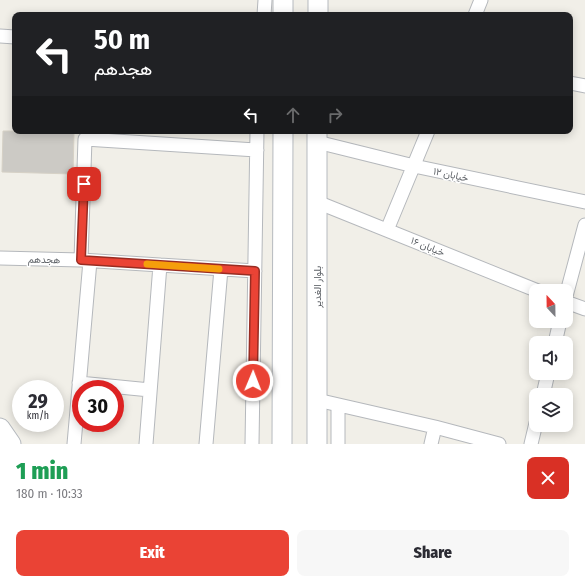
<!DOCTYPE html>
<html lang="en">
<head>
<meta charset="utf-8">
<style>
	:root { --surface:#fff; --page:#f7f7f7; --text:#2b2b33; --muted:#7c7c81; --accent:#ea4335 }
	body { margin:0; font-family:"Fira Sans Condensed",Vazirmatn,sans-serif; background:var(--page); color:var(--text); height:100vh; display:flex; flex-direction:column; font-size:15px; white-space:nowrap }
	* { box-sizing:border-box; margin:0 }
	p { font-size:13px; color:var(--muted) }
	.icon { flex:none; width:22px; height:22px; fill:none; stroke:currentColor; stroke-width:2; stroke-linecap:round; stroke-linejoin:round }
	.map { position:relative; height:444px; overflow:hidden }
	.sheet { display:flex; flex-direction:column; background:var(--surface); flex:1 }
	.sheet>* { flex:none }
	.banner { position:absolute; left:12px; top:12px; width:561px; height:122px; border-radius:8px; box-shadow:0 2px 10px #0003; background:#202124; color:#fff; overflow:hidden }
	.needle { width:26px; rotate:338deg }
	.fabs { position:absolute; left:529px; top:284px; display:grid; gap:8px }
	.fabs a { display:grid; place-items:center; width:44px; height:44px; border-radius:8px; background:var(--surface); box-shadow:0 2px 10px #0003; font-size:20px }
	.speed { position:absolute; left:12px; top:380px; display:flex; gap:8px; font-size:20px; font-weight:700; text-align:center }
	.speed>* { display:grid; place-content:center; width:52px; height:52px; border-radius:50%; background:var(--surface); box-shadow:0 2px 10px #0003; line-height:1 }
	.speed small { font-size:10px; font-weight:400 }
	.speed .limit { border:6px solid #d22; background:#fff; color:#111 }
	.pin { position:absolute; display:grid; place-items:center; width:34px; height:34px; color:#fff; margin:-17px; border-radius:8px; box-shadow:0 2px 6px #0006 }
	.me { position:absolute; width:44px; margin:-22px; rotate:1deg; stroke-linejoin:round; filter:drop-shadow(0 0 3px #0008) }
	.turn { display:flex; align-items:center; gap:14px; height:84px; padding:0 16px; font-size:18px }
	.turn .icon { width:52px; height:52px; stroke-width:2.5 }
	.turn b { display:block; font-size:28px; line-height:34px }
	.lanes { display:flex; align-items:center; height:38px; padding:0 16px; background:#0003; justify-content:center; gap:20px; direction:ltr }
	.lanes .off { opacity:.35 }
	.round { display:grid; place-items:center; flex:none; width:42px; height:42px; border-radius:8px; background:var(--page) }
	.overview { display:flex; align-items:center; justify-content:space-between; height:68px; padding:0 16px }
	h1 { font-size:24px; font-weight:800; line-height:30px; color:#1e9e55 }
	.button { display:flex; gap:8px; margin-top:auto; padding:8px 16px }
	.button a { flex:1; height:46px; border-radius:8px; background:var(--accent); color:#fff; font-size:16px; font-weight:800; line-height:46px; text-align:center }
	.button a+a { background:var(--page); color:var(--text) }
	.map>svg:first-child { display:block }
</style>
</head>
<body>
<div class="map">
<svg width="585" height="444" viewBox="0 0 585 444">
	<rect width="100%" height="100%" fill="#f1efe8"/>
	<path fill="#cccac5" stroke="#d6d1c6" d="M3 131H53V132L74 133 73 174 2 172Z"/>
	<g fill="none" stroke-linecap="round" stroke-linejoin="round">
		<defs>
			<path id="minor" d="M264 15 265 0
				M475 15 481 0
				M0 36 15 37
				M570 83 585 86
				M317 142 414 166 585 202
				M317 202 538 291
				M387 230 428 131
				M0 258 81 260 255 271
				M81 260 85 139 257 150
				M566 296 585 225
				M566 302 585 309
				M555 343 560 321
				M79 383 150 390
				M543 395 548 373
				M317 400 435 427 499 444
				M338 405V444
				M74 444 90 261
				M146 444 160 265
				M206 444 221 269
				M252 444 257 131
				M431 444 435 427
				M531 444 536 423"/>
			<path id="secondary" d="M283 15V0
				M318 15V0
				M317 131V444
				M0 428 11 444
				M282 444 283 131"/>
		</defs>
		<use href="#minor" stroke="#b5b8bc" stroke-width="15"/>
		<use href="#secondary" stroke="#b6babf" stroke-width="21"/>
		<use href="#minor" stroke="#fff" stroke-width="13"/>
		<use href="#secondary" stroke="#fff" stroke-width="19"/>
	</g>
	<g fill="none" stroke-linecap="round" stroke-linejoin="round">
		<defs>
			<path id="route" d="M84 184 81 260 255 271 253 381"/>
		</defs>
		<use href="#route" stroke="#982c22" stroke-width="10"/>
		<use href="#route" stroke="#ea4335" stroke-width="7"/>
		<path stroke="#f59e0b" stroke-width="7" d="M147 264 219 269"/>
	</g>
	<g text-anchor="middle" stroke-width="3" stroke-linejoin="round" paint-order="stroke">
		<g font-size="10" fill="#5f6368" stroke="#fff">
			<text transform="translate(451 174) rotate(12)" y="4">خیابان ۱۲</text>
			<text transform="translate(428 246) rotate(22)" y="4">خیابان ۱۶</text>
			<text transform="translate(44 259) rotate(1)" y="4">هجدهم</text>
			<text transform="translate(317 287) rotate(-90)" y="4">بلوار الغدیر</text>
		</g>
	</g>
</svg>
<div class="fabs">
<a><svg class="needle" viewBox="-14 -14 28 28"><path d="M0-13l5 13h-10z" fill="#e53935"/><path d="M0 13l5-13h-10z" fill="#7c7c81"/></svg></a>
<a><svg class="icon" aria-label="sound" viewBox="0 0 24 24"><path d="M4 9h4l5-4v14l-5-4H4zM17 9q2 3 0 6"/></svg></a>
<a><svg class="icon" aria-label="layers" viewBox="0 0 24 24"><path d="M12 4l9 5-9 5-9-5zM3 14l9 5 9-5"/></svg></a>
</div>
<div class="speed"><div>29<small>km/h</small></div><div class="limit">30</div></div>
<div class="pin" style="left:84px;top:184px;background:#d93025"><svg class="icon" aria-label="arrive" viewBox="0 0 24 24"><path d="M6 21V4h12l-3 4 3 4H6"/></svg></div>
<svg class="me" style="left:253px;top:381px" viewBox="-20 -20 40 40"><circle r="17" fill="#ea4335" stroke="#fff" stroke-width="3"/><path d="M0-11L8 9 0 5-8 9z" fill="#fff"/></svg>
<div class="banner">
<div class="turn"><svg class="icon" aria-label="left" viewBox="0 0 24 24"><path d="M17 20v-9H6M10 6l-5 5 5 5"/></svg><div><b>50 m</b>هجدهم</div></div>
<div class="lanes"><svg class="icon" aria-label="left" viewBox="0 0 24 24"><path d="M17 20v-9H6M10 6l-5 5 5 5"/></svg><svg class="icon off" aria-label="ahead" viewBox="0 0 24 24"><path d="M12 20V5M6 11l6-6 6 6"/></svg><svg class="icon off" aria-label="right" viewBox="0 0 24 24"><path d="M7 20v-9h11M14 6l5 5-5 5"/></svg></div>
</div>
</div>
<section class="sheet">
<div class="overview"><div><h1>1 min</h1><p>180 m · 10:33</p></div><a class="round" style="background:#d93025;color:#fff"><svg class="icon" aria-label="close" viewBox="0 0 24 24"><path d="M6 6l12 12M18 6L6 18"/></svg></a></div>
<div class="button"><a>Exit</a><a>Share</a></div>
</section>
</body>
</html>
